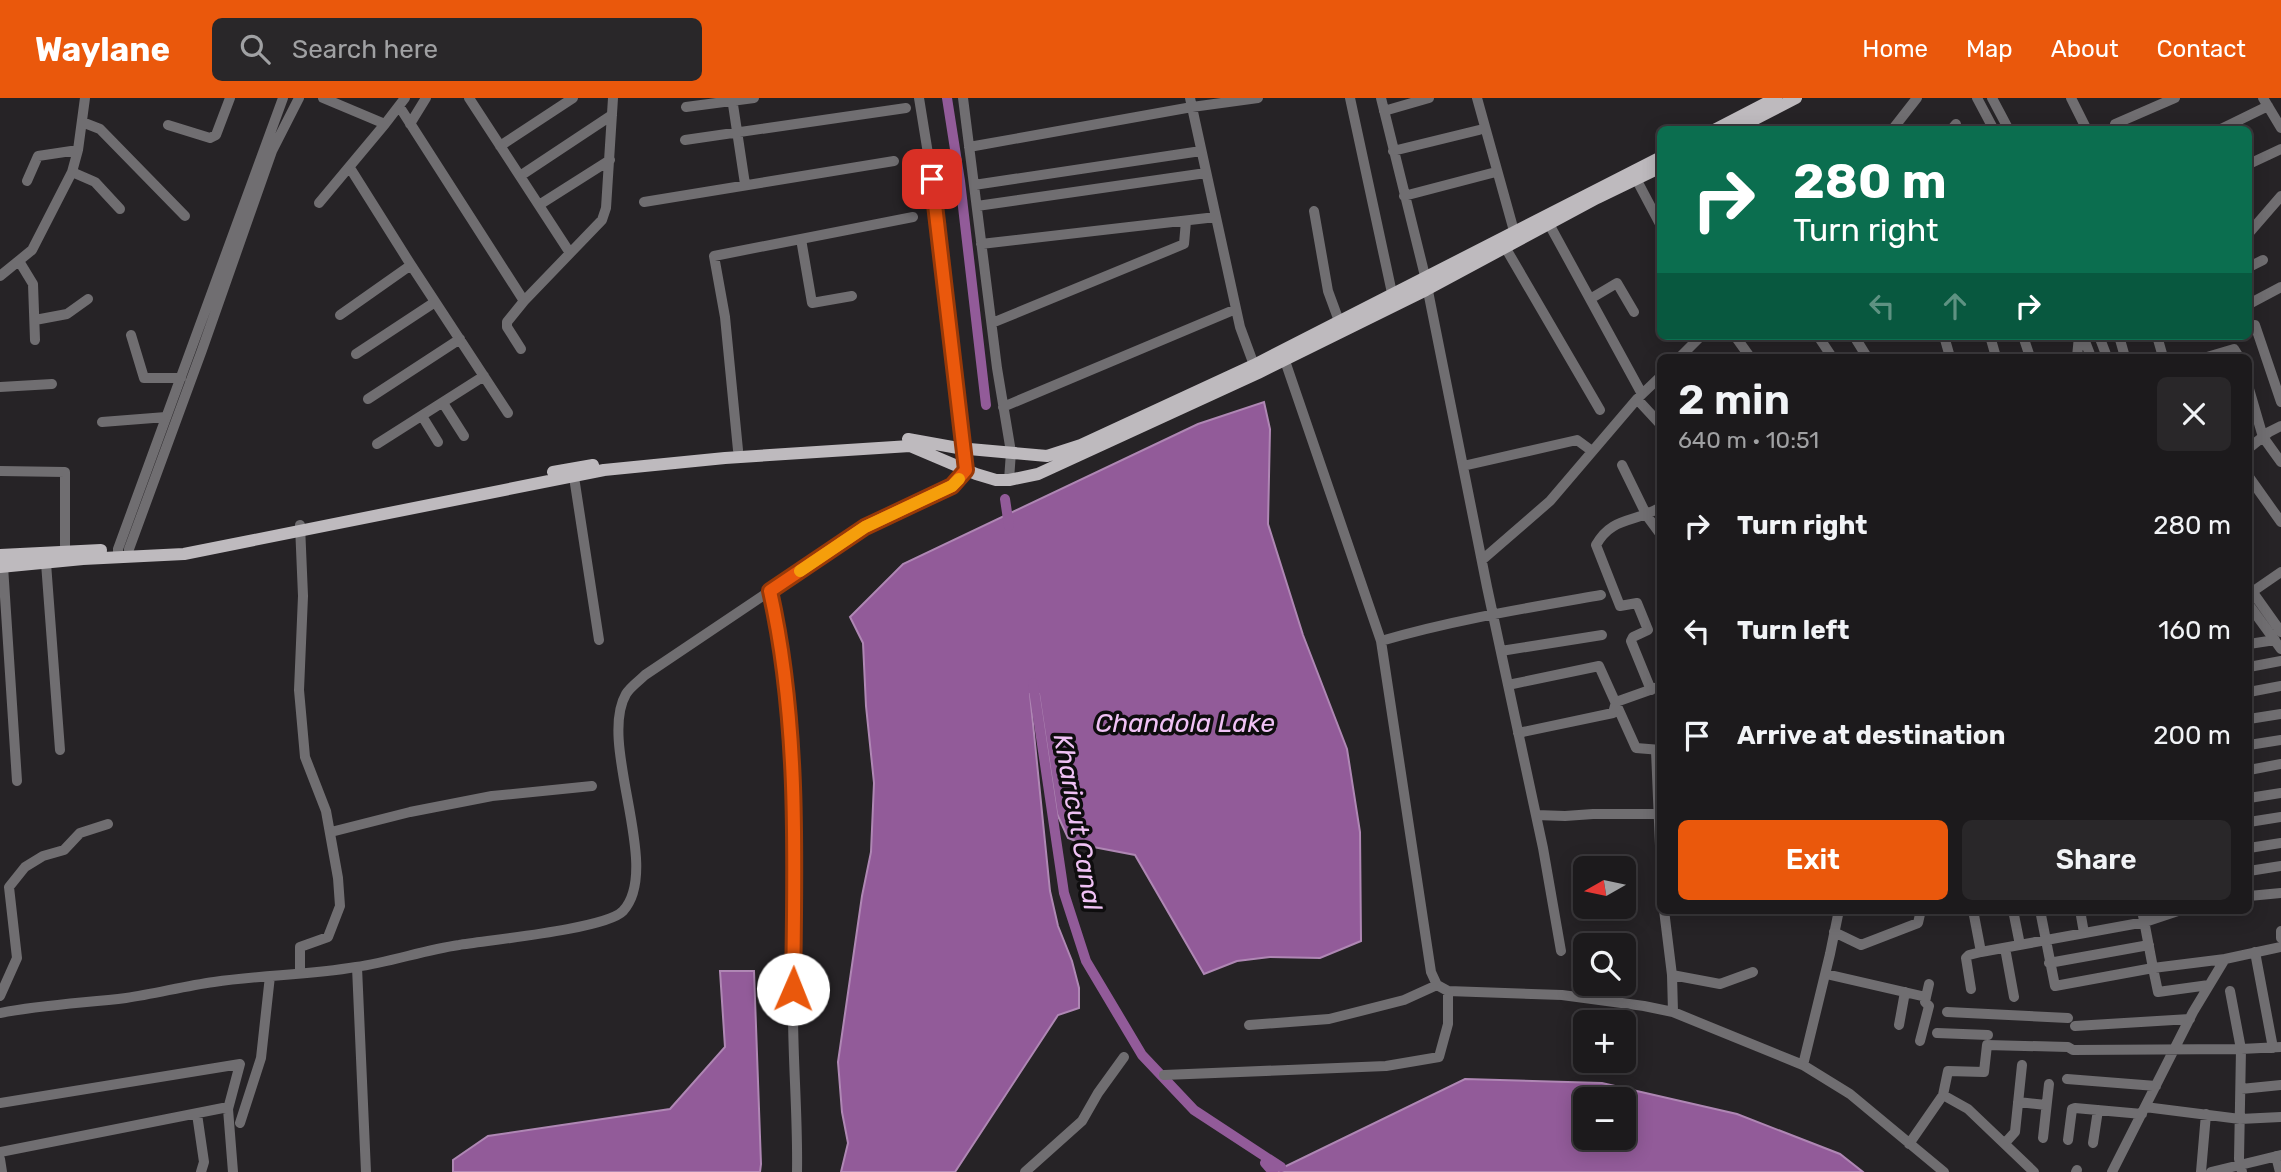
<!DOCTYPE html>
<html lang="en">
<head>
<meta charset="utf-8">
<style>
	:root { --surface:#1c1a1c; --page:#292729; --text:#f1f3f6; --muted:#a0a1a3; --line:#3a383b; --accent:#ea580c }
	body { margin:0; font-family:Rubik,sans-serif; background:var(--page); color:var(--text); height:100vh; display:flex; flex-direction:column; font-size:26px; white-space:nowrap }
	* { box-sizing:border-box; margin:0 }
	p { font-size:23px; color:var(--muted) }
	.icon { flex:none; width:38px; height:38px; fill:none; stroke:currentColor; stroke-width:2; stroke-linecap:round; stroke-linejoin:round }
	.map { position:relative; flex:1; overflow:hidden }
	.drawer { position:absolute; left:1657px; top:256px; width:595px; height:560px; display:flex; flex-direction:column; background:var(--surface); border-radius:10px; box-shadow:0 4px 18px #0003,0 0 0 2px var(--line) }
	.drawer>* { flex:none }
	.top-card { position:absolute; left:1657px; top:28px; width:595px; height:214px; border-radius:10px; box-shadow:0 4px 18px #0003,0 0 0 2px var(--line); background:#0b6e4f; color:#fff; overflow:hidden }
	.needle { width:46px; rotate:261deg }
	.tools { position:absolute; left:1573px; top:758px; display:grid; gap:14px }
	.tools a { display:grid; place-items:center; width:63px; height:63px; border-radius:10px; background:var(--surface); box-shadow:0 4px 18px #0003,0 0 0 2px var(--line); font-size:35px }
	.pin { position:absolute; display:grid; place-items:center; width:60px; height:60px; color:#fff; margin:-30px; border-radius:14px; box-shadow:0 4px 10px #0006 }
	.me { position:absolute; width:77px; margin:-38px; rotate:1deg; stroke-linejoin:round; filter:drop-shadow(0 0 5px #0008) }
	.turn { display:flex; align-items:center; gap:24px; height:147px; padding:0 21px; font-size:32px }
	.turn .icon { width:91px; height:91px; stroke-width:2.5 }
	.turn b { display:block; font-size:49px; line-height:60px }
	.lanes { display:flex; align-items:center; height:66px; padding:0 21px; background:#0003; justify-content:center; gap:35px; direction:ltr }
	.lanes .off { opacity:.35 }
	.round { display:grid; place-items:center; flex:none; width:74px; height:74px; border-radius:10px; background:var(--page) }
	.head { display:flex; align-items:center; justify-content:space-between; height:119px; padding:0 21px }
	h1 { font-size:42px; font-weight:600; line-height:52px }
	.action { display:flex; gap:14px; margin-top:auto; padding:14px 21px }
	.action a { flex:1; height:80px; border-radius:10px; background:var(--accent); color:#fff; font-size:28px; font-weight:600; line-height:80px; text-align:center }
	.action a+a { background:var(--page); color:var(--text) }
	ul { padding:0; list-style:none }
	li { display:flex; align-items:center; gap:21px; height:105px; padding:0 21px }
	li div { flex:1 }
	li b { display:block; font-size:26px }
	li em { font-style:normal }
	header { display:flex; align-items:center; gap:42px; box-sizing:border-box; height:98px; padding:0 35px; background:var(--accent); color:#fff }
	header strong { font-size:33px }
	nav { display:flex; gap:38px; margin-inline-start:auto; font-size:24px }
	.search { width:490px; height:63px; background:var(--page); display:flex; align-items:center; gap:18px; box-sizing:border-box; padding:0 24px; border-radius:10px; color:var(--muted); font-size:26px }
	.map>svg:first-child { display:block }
</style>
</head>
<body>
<header>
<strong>Waylane</strong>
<div class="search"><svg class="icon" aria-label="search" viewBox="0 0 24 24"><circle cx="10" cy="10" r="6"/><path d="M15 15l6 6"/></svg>Search here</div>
<nav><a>Home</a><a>Map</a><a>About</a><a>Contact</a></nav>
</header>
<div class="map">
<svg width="2281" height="1074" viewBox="0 0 2281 1074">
	<rect width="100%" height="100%" fill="#262326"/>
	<path fill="#925b99" stroke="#af87b4" stroke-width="2" fill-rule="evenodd" d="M1264 304 1270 331 1268 426 1303 537 1347 651 1360 734 1361 843 1320 860 1270 859 1237 863 1204 876 1135 757 1088 748 1068 740 1057 716 1039 596H1030L1050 793 1058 828 1072 863 1079 890V910L1058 917 955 1074H841L848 1045 842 1014 838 964 862 798 871 754 874 685 866 608 863 545 850 519 903 466 1198 326Z
		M720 873H754L761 1066 760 1074H453V1062L488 1038 670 1011 725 949Z
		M1465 981 1602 985 1737 1016 1840 1056 1863 1074H1274ZM1586 1001H1624V1040H1586Z"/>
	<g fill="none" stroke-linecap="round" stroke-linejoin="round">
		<path stroke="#925b99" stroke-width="10" d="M947 0 960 83 986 307
			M1005 401 1009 428
			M1033 585 1064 795 1086 863 1142 957 1194 1012 1281 1069 1265 1065 1273 1074"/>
		<path stroke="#706e71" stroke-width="10" d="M323 0 385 26 405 0
			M469 0 570 155
			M732 0 745 86
			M963 0 997 270 1011 354 1009 382
			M1190 0 1240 229 1254 267
			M1350 0 1392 195
			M1381 0 1425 178 1487 489 1543 750 1561 853
			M1477 0 1514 133
			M1977 0 1994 32
			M1992 0 2009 32
			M2071 0 2087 32
			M2263 0 2281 30
			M399 8 524 203 602 122 606 110 613 0
			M686 9 754 0
			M1384 13 1429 0
			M82 24 100 31 185 118
			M410 26 426 0
			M2115 26 2175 0
			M168 27 210 40 216 37 230 0
			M1892 32 1917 0
			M1951 32 1956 26
			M2219 32 2268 8
			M685 42 906 10
			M500 48 573 0
			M969 49 1192 9 1258 0
			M1393 53 1479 32
			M2249 66 2281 51
			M350 70 411 167 508 315
			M72 74 95 84 120 111
			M1633 75 1661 128
			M520 78 612 17
			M27 83 38 58 78 52
			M974 87 1201 53
			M1404 98 1492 75
			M644 104 894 63
			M319 105 385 26
			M539 107 610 62
			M977 108 1206 75
			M1314 113 1328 193 1339 223
			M1549 126 1642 296
			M2249 135 2281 98
			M801 141 812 205 852 198
			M981 146 1216 119
			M1505 149 1600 312
			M19 163 33 186 35 242
			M2249 169 2263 162
			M0 178 32 152 72 74 78 52 85 0
			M1590 201 1617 185 1634 214
			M2249 206 2281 189
			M340 217 411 167
			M35 222 67 216 88 201
			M992 225 1184 146 1186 123
			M2255 227 2281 304
			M131 237 144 280H181
			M1735 238 1750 259
			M1818 238 1832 259
			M1854 238 1867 259
			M1944 238 1950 259
			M1990 238 1996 259
			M2023 238 2030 259
			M2083 238 2091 259
			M2099 238 2107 259
			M2119 238 2125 259
			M2157 238 2163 259
			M521 251 507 229V224L524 203
			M356 256 435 204
			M1283 257 1381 543 1431 874 1437 887 1448 893 1562 897 1644 908 1673 914 1803 967 1850 996 1944 1074
			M1680 259 1701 238
			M2077 259 2079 238
			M2207 259 2234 251 2239 259
			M0 289 52 286
			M2249 291 2263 339 2281 364
			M368 301 460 241
			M1637 301 1661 327
			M443 305 464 338
			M1003 309 1236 211
			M422 318 438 344
			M102 324 166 319
			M377 346 484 278
			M2249 350 2269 334 2281 328
			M738 352 725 219 714 158 913 119
			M1622 367 1647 418 1661 437
			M1463 368 1577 342 1592 353
			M0 373 65 374V453
			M574 379 599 542
			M2249 379 2281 424
			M300 427 303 498 299 592 305 659 326 713 338 780 340 808 328 839 300 849V875
			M128 459 129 451 202 252 272 53 299 0
			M118 460V451L283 0
			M1482 462 1550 403 1637 301 1661 278
			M46 465 60 652
			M3 468 17 683
			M2249 489 2281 534
			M770 493C800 630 793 774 793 914 793 967 798 1021 797 1074
			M2252 494 2281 474
			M2249 507 2281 551
			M1381 543C1453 522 1527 510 1601 497
			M2249 546 2275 542
			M1501 553 1602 537
			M2249 569 2281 563
			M1508 587 1599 568 1636 650 1661 652
			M1651 592 1631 543 1633 539 1648 532 1637 505 1620 508 1596 447C1612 418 1635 425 1661 409
			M2249 594 2281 588
			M2249 621 2281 616
			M1518 635 1613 615 1616 604 1661 588
			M2249 647 2281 642
			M1656 653 1661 771
			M2249 672 2281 666
			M2249 700 2281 695
			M1536 717 1565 718 1593 716H1661
			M2249 724 2281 719
			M331 734 410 714 492 698 592 688
			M2249 750 2281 745
			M2249 773 2281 768
			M2249 798 2281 795
			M1664 812 1672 877 1673 914
			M1973 812 1981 854 2145 824 2181 812
			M2013 812 2020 847
			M2040 812 2055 888 2153 870 2158 894 2209 887
			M2080 812 2084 835
			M2142 812 2153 870 2225 861
			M2281 833V840
			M1834 834 1861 847 1918 825 1921 812
			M2005 850 2014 899
			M2255 854 2273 950
			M2049 865 2149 847
			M357 869 366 1074
			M1826 876 1926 899 1929 886
			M1672 877 1720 886 1753 874
			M1971 891 1966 860 1969 857 1981 854
			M2230 893 2241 951 2281 949
			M0 898 17 860 9 789 25 769 43 758 64 752 80 735 108 726
			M1947 914 2068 920
			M0 915C41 907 84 905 126 900 155 896 184 888 214 884 261 877 309 877 356 869 391 864 424 852 459 847 489 842 606 831 623 813 663 770 597 646 626 596 630 589 639 583 645 577L865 429 952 388 966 372 936 105 919 0
			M1249 927 1329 921 1404 902 1437 887
			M1899 927 1905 894
			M2075 928 2190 921
			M1937 935 1988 937
			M1920 943 1929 908 1925 904 1926 899
			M1803 967 1830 856 1839 812
			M1164 977 1386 968 1439 959 1448 926V893
			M2067 981 2156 988
			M2241 991 2281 987
			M1943 997 1948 973 1984 974 1987 947 2068 949 2073 952 2241 951 2239 1061 2242 1074
			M2018 1004 2046 1007
			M0 1005 240 966 228 1011 223 1010 0 1054
			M2145 1009 2240 1021 2281 1019
			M228 1011 233 1074
			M197 1016 204 1064 201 1074
			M240 1025 261 960 270 878
			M2043 1040 2049 986
			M2068 1042 2072 1011 2075 1010 2142 1016
			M2005 1045 2015 1034 2022 967
			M2093 1045 2098 1012
			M1909 1046 1943 997 1968 1011 2034 1074
			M2276 1058 2280 1074
			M0 1061 2 1074
			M1025 1074 1082 1023 1098 995 1124 959
			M2076 1074 2077 1072
			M2112 1074 2193 914 2225 861 2281 849
			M2201 1074 2206 1016
			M2211 1074 2281 1057"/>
		<path stroke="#bebabe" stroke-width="12" d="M1714 32 1776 0
			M1734 32 1796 0
			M908 341 958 350 1047 358 1081 347 1254 267 1661 59
			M553 374 593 367
			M0 457 101 452
			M0 469 83 461 184 456 604 372 725 360 910 348 976 376 996 382H1009L1038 376 1258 275 1426 192 1597 100 1661 69"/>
	</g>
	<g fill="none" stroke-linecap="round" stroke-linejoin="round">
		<defs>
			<path id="route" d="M793 891C795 759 799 622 770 493L865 429 952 388 966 372 932 81"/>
		</defs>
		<use href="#route" stroke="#983908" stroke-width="18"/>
		<use href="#route" stroke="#ea580c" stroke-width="12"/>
		<path stroke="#f59e0b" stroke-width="12" d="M800 473 865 429 952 388 959 381"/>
	</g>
	<g text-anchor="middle" stroke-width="7" stroke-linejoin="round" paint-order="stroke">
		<g font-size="26" font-style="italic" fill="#f0c2f5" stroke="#0e0d0e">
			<text x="1185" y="634">Chandola Lake</text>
			<text transform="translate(1078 724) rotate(80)" y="9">Kharicut Canal</text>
		</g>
	</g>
</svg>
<div class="tools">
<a><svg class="needle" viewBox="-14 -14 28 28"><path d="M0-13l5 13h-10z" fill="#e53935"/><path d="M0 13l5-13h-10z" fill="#a0a1a3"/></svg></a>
<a><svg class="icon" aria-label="search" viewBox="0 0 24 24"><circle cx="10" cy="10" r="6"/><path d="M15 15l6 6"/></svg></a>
<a>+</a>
<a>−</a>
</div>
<div class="pin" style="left:932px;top:81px;background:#d93025"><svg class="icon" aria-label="arrive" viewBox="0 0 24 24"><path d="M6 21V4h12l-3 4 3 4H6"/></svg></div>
<svg class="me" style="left:793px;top:891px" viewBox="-20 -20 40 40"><circle r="19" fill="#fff"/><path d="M0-13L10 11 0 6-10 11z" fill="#ea580c"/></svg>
<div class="top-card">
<div class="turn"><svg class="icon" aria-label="right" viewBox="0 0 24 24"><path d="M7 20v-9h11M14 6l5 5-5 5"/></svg><div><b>280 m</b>Turn right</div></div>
<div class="lanes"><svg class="icon off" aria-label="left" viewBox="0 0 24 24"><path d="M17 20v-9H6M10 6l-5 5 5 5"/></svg><svg class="icon off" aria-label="ahead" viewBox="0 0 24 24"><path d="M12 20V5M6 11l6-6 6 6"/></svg><svg class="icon" aria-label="right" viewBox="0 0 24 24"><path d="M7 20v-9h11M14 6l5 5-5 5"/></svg></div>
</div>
<section class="drawer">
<div class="head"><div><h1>2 min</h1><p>640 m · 10:51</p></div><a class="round"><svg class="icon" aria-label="close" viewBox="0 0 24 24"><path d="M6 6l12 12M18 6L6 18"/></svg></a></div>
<ul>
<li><svg class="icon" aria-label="right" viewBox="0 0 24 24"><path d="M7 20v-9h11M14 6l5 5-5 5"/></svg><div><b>Turn right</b></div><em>280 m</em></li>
<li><svg class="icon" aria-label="left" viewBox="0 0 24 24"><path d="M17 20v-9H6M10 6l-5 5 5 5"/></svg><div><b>Turn left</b></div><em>160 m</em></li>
<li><svg class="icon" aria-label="arrive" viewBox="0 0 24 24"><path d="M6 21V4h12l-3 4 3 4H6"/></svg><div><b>Arrive at destination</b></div><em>200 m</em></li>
</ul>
<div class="action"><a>Exit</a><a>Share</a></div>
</section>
</div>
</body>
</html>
